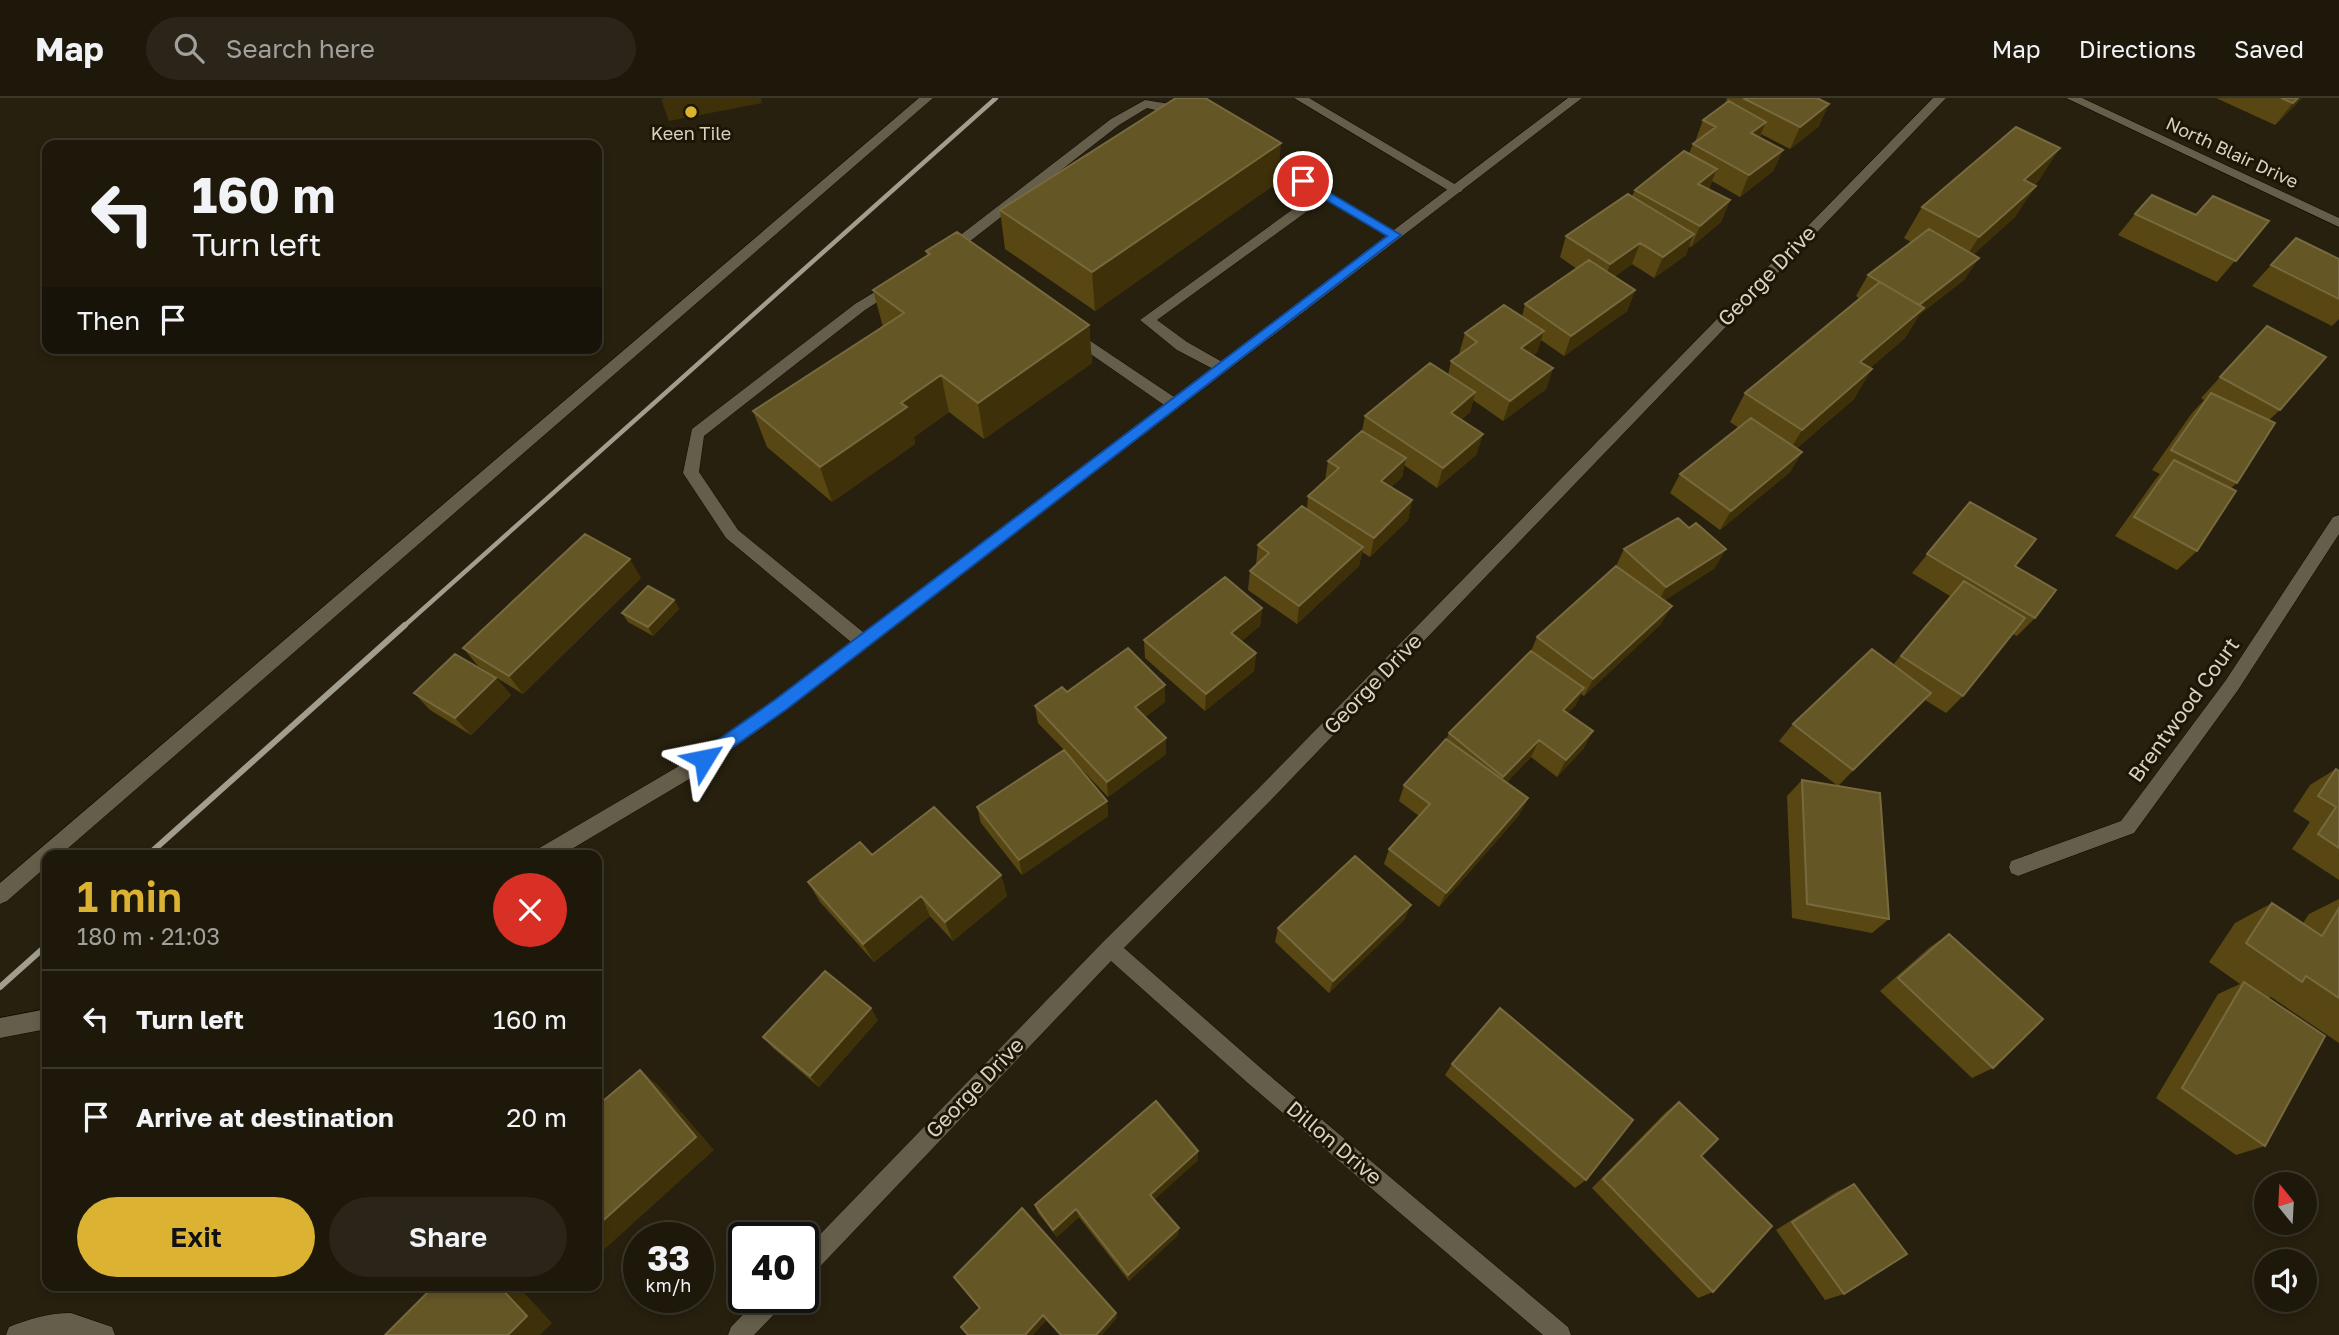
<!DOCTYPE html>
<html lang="en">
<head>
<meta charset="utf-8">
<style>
	:root { --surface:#1d180a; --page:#2a2518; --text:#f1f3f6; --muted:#a0a09c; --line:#3b372b; --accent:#dcb233 }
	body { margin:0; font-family:"Golos Text",sans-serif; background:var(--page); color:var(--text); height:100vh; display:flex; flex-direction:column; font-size:26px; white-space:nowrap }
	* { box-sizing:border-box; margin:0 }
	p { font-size:23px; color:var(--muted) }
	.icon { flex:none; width:38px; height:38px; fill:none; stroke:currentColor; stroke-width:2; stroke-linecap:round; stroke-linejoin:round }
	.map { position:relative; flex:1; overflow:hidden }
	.drawer { position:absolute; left:42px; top:752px; width:560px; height:441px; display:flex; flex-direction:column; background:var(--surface); border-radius:14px; box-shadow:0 4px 10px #0003,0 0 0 2px var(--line) }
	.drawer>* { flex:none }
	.top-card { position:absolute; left:42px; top:42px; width:560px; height:214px; border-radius:14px; box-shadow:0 4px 10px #0003,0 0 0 2px var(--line); background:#1d180a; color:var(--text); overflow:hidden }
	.needle { width:46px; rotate:342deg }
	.controls { position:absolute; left:2254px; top:1074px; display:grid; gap:14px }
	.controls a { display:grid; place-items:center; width:63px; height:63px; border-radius:50%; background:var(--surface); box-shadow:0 4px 10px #0003,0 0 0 2px var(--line); font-size:35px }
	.speed { position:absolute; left:623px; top:1124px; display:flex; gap:14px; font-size:35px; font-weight:700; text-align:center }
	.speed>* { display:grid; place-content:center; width:91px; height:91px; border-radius:50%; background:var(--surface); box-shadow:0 4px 10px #0003,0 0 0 2px var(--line); line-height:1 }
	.speed small { font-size:18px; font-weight:400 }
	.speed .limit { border:4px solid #111; border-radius:10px; background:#fff; color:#111 }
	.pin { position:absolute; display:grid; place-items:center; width:60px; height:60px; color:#fff; margin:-30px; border:4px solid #fff; border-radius:50%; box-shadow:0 2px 7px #0007 }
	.me { position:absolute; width:77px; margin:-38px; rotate:55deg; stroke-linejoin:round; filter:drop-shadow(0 0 5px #0008) }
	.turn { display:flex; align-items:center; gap:24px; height:147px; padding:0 35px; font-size:32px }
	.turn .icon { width:91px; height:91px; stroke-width:2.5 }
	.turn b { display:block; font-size:49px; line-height:60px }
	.then { display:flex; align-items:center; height:66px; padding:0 35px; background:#0003; gap:14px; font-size:26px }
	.round { display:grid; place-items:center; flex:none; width:74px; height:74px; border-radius:37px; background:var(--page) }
	.head { display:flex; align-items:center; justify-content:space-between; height:119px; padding:0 35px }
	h1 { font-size:42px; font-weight:600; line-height:52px; color:var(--accent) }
	.action { display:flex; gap:14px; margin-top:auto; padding:14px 35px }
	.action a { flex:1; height:80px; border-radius:42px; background:var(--accent); color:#111; font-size:28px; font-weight:600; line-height:80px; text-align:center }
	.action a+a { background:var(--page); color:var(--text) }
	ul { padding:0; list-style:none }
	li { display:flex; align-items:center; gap:21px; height:98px; padding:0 35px; border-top:2px solid var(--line) }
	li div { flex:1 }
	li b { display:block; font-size:26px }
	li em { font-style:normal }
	header { display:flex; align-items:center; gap:42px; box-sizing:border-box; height:98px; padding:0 35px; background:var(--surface); border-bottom:2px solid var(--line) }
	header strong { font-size:33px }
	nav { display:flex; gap:38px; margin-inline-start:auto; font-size:24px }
	.search { width:490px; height:63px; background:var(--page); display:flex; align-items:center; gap:18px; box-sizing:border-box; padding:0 24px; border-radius:38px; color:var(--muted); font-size:26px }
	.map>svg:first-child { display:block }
</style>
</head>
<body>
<header>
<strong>Map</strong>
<div class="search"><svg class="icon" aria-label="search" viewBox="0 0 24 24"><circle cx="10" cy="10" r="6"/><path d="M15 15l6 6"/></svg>Search here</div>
<nav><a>Map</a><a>Directions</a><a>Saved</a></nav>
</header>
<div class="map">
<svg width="2339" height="1237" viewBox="0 0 2339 1237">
	<rect width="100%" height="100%" fill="#27200e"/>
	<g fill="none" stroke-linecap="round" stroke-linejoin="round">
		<defs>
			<path id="lane" d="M919 0H933L59 758H47V768L7 803 0 806V785Z
				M1294 0H1309L1463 91 1461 94H1451Z
				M1145 2 1182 8 1191 15 1185 19 1147 10 1119 27 951 158H941V152L1111 21Z
				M1261 55 1402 137 1400 140H1390L1324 101 1157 222 1187 244 1224 265 1226 269 1219 274 1177 252 1140 222 1314 96 1256 62 1255 59Z
				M896 181 901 183V189L865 212 704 338 699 374 738 432 869 539 871 544 869 549H857L726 440 683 375 692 331 855 206Z
				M1074 232 1177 301 1179 305 1177 309H1167L1069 241 1067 237Z"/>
			<path id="street" d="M1933 0H1946L1269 704 1124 850 1263 972 1568 1229 1571 1237H1543L1249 986 1111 863 811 1178 803 1181V1154L1103 844 1257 692Z
				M2339 417V436L2238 592 2134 735 2018 778 2011 775 2009 769 2011 763 2121 723 2226 582 2333 419Z
				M760 1199H786L783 1207 754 1237H728L731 1229Z
				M71 1215 112 1229 115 1237H6L9 1229C29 1221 49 1215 71 1215Z"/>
			<path id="secondary" d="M1568 0H1582L767 626 691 680 560 758H534L536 752 679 668 755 616Z
				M2066 0H2082L2339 120V129Z
				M47 911V931L0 940V920Z"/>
		</defs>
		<use href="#lane" stroke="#0f0900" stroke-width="1"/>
		<use href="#street" stroke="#0f0900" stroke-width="1"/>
		<use href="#secondary" stroke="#0f0900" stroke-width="1"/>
		<use href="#lane" fill="#655e4a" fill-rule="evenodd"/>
		<use href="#street" fill="#655e4a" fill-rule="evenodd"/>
		<use href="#secondary" fill="#655e4a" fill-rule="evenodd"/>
		<path stroke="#a19d8f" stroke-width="4.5" d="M403 529 996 0"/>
		<path stroke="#a19d8f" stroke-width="6" d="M147 758 405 527
			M0 889 47 847"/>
	</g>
	<path fill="#584713" d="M1727 0H1817L1819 28 1790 51 1761 36 1760 39 1783 52 1773 73 1740 99 1712 83 1709 91 1730 102 1721 124 1691 149 1689 148 1686 157 1654 180 1632 166 1614 179 1635 192 1627 213 1564 258 1541 242 1537 254 1533 257 1553 270 1546 291 1503 323 1473 302 1470 314 1461 322 1477 356 1437 390 1404 367 1402 379 1391 389 1412 402 1408 422 1370 459 1362 454 1359 468 1297 526 1248 492 1250 473 1256 466 1258 447 1307 411 1308 398 1325 383 1328 363 1362 333 1365 318 1448 277 1451 263 1459 256 1465 235 1522 219 1525 206 1577 171 1560 159 1566 138 1632 98 1635 92 1689 56 1693 46 1695 44 1703 22 1725 6Z
		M2216 0H2302L2275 27Z
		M2040 81 2034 87 2015 119 1973 156 1965 181 1919 217 1905 240 1870 270 1854 301 1797 350 1802 354 1790 374 1720 432 1670 395 1680 376 1739 330 1730 324 1745 295 1860 201 1856 198 1868 177 1911 144 1904 140 1922 109Z
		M1278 84 1095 213 1005 151 1000 112Z
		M2135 116 2196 117 2269 123 2217 184 2118 137Z
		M926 153 1089 227 1092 265 984 341 949 314 914 339 915 346 832 404 767 349 753 313 883 229 873 192 927 158Z
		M2339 161V221L2332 228 2252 188 2271 167Z
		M2267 228 2280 312 2269 322 2237 385 2231 390 2197 453 2177 472 2115 438 2155 382 2160 376 2152 372 2192 315 2204 302 2201 300Z
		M1970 404 2015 468 2035 520 2017 538 2013 536 1963 598 1946 615 1925 602 1838 688 1889 821 1872 835 1792 820 1787 698 1802 682 1838 688 1779 643 1793 626 1893 567 1950 498 1912 475Z
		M1624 451 1715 470 1665 502 1661 526 1584 598 1581 596 1575 608 1567 615 1584 650 1557 679 1531 659 1506 685 1520 716 1439 809 1384 766 1389 751 1419 718 1399 703 1404 687 1446 642 1449 635 1531 553 1537 539 1616 468Z
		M641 480 523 596 478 568 463 550Z
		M674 502 679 511 653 538 628 524 622 515Z
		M1262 510 1260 528 1241 543 1256 555 1254 573 1205 613 1145 560 1144 542Z
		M496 580 511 597 471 637 430 612 414 595Z
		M1067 594 1165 604 1145 619 1166 656 1108 699 1068 657 1107 703 1108 718 1022 777 981 725 977 709 1064 652 1038 625 1035 608Z
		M2336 671 2339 673V782L2292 751 2310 724 2293 713 2310 687Z
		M872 757 1001 777 1007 798 953 843 930 818 874 864 820 804 808 784Z
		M2339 801V945L2271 899 2268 900 2265 1048 2236 1057 2156 1000 2218 896 2240 886 2209 864 2235 825 2272 805 2303 825 2309 816Z
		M1405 821 1329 895 1275 844 1278 830Z
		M1949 836 1993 970 1972 980 1880 893 1930 849Z
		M878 922 819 989 773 950 763 939Z
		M1452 966 1586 1082 1575 1090 1445 977Z
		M1679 1004 1701 1058 1713 1194 1698 1200 1592 1090 1666 1014Z
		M1198 1053V1062L1154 1101 1178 1137 1129 1183 1079 1119 1057 1139 1038 1115 1035 1107Z
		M1854 1086 1844 1196 1825 1202 1776 1132 1836 1094Z"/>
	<path fill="#3e3109" d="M667 0H761L762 5 669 23 661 1Z
		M2298 0H2302L2275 27 2293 5Z
		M1829 6 1819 28 1790 51 1800 29Z
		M1766 24 1757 45 1751 35Z
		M1281 45 1278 84 1095 213 1092 174Z
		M2060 50 2040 81 2004 113 2024 82Z
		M1783 52 1773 73 1740 99 1749 77Z
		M1717 71 1708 92 1698 86Z
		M2036 88 2015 119 1959 170 1979 139Z
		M1730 102 1721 124 1691 149 1700 128Z
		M1694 136 1686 157 1654 180 1663 159Z
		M1640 145 1632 166 1603 187 1610 166Z
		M1979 160 1965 181 1919 217 1905 240 1842 294 1860 264 1919 207Z
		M1635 192 1627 213 1564 258 1571 238Z
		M1089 227 1092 265 984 341 978 305Z
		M1544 233 1537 254 1515 270 1521 250Z
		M1553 270 1546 291 1503 323 1510 303Z
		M1872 271 1854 301 1785 360 1802 332Z
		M941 277 949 314 914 339 915 346 832 404 820 369 901 305Z
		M1475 294 1470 314 1446 335 1451 315Z
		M1483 336 1477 356 1437 390 1443 370Z
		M1802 354 1790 374 1720 432 1731 413Z
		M1406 360 1402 379 1377 403 1381 383Z
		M1412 402 1408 422 1370 459 1374 440Z
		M1363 449 1359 468 1297 526 1299 508Z
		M1726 451 1715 470 1656 508 1666 489Z
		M630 461 641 480 523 596 509 578Z
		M674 502 679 511 653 538 648 529Z
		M1672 508 1661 526 1584 598 1593 581Z
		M1262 510 1260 528 1230 553 1231 535Z
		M1256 555 1254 573 1205 613 1206 596Z
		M496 580 511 597 471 637 455 620Z
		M1165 587V604L1135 626V609Z
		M1584 590 1575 608 1554 629 1563 612Z
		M1931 595 1915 612 1838 688 1853 672Z
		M1593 633 1584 650 1557 679 1566 662Z
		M1166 640V656L1108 699 1107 684Z
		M1539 642 1531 659 1496 695 1503 679Z
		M1528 700 1520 716 1439 809 1446 795Z
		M1107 703 1108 718 1022 777 1019 762Z
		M1001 777 1007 798 953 843 945 824Z
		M921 798 930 818 874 864 863 846Z
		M1411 807 1405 821 1329 895 1333 883Z
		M871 910 878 922 819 989 810 978Z
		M640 972 658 987 714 1052 597 1158V1128Z
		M1198 1053V1062L1151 1105 1150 1097Z
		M1076 1111 1079 1119 1057 1139 1053 1132Z
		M1179 1130 1178 1137 1129 1183 1128 1177Z
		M499 1188H518L552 1225 540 1237H508Z
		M1116 1215 1117 1220 1102 1237H1096Z
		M1043 1217 1047 1222 1033 1237H1025Z"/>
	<path fill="#655626" stroke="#776a3f" stroke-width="2" d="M1176 0H1205L1281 45 1092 174 1000 112Z
		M1743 0H1817L1829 6 1800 29Z
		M2281 0H2298L2293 5Z
		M1729 3 1766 24 1751 35 1783 52 1749 77 1693 46 1716 29 1703 22Z
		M2016 29 2060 50 2024 82 2036 88 1979 139 1922 109Z
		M1684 53 1717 71 1698 86 1730 102 1700 128 1635 92Z
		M1628 96 1694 136 1663 159 1640 145 1610 166 1566 138Z
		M2152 97 2196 117 2213 98 2269 123 2236 163 2135 116Z
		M1929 131 1979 160 1919 207 1868 177Z
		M957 134 1089 227 978 305 941 277 901 305 907 309 820 369 753 313 904 215 873 192 930 156 926 153Z
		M2296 140 2339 161V201L2271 167Z
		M1589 162 1635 192 1571 238 1525 206Z
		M1880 184 1924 210 1860 264 1872 271 1802 332 1745 295Z
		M1504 207 1544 233 1521 250 1553 270 1510 303 1451 263 1477 244 1465 235Z
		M2267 228 2326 259 2280 312 2220 279Z
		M1430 265 1475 294 1451 315 1483 336 1443 370 1365 318Z
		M2211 295 2275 325 2237 385 2171 352Z
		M1751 320 1802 354 1731 413 1680 376Z
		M1362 333 1406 360 1381 383 1412 402 1374 440 1308 398 1339 370 1328 363Z
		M2174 362 2236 393 2197 453 2134 419Z
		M1970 404 2036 441 2015 468 2056 492 2035 520 1927 456Z
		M1302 408 1363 449 1299 508 1250 473 1269 455 1258 447Z
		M1678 420 1689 430 1696 425 1726 451 1666 489 1624 451Z
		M585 436 630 461 509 578 463 550Z
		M1616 468 1672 508 1593 581 1537 539Z
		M1225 479 1262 510 1231 535 1256 555 1206 596 1144 542Z
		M1964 483 2025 520 1963 598 1901 558Z
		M648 488 674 502 648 529 622 515Z
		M1128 550 1165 587 1135 609 1166 640 1107 684 1035 608 1062 589 1067 594Z
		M1872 551 1931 595 1853 672 1793 626Z
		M1531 553 1584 590 1563 612 1593 633 1566 662 1539 642 1503 679 1449 635Z
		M455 556 496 580 455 620 414 595Z
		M1446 641 1528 700 1446 795 1389 751 1430 706 1404 687Z
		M1064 652 1107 703 1019 762 977 709Z
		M2336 671 2339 673V750L2318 736 2336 709 2318 698Z
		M1802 682 1880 695 1889 821 1807 806Z
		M934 709 1001 777 945 824 921 798 863 846 808 784 860 744 872 757Z
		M1355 758 1411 807 1333 883 1278 830Z
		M2272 805 2322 838 2339 810V900L2306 878 2302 884 2246 845Z
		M1949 836 2043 921 1993 970 1898 880Z
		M825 873 871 910 810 978 763 939Z
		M2244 884 2325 938 2265 1048 2182 990Z
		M1500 910 1633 1022 1586 1082 1452 966Z
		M640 972 696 1039 597 1128V1008Z
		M1156 1003 1198 1053 1150 1097 1179 1130 1128 1177 1076 1111 1053 1132 1035 1107Z
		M1679 1004 1718 1041 1701 1058 1772 1128 1713 1194 1603 1081Z
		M1854 1086 1907 1156 1844 1196 1792 1124Z
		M1022 1110 1116 1215 1096 1237H1061L1043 1217 1025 1237H968L961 1229 980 1210 954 1179Z
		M434 1188H499L527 1218 508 1237H385Z"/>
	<path fill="#1a73e8" stroke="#114b97" stroke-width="2" d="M1303 79 1401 137 787 611 709 666H698L696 661 698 656 776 601 1387 138 1299 86V80Z"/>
	<circle fill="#dcb233" stroke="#1d1605" stroke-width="2.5" cx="691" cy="14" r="7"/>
	<g text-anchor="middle" stroke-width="6" stroke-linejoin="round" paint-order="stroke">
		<g font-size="18" fill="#d6d2c6" stroke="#1d1605">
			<text x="691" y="42">Keen Tile</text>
		</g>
		<g font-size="18" fill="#d6d2c6" stroke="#1d1605">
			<text transform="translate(2232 55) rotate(25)" y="6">North Blair Drive</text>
		</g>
		<g font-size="21" fill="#d6d2c6" stroke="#1d1605">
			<text transform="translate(1767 178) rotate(-46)" y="7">George Drive</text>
			<text transform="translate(1373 586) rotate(-46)" y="7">George Drive</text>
			<text transform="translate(2184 612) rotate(-54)" y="7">Brentwood Court</text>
			<text transform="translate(975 990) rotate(-46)" y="7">George Drive</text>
			<text transform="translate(1334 1045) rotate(40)" y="7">Dillon Drive</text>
		</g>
	</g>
</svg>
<div class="controls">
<a><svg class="needle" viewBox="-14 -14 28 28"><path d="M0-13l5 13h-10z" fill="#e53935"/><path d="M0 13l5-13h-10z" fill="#a0a09c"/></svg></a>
<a><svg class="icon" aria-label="sound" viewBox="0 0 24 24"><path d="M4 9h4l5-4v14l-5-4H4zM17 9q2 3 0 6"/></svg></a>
</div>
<div class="speed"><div>33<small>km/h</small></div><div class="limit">40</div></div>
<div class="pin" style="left:1303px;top:83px;background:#d93025"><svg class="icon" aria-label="arrive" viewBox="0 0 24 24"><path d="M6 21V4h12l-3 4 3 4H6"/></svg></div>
<svg class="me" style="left:704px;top:661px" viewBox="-20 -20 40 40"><path d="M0-17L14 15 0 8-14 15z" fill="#1a73e8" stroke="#fff" stroke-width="4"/></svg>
<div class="top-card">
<div class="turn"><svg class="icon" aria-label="left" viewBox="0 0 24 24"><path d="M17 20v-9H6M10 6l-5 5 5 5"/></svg><div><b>160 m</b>Turn left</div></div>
<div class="then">Then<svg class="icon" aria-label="arrive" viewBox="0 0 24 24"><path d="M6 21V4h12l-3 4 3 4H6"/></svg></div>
</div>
<section class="drawer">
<div class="head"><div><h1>1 min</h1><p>180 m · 21:03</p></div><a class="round" style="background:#d93025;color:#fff"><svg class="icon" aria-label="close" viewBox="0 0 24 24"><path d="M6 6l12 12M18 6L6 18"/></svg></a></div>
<ul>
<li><svg class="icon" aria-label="left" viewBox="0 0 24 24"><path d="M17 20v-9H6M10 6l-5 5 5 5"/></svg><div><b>Turn left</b></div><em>160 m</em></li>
<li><svg class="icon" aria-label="arrive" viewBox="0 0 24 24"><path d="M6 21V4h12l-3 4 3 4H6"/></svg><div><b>Arrive at destination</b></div><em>20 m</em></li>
</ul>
<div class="action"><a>Exit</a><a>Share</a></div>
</section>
</div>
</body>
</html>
